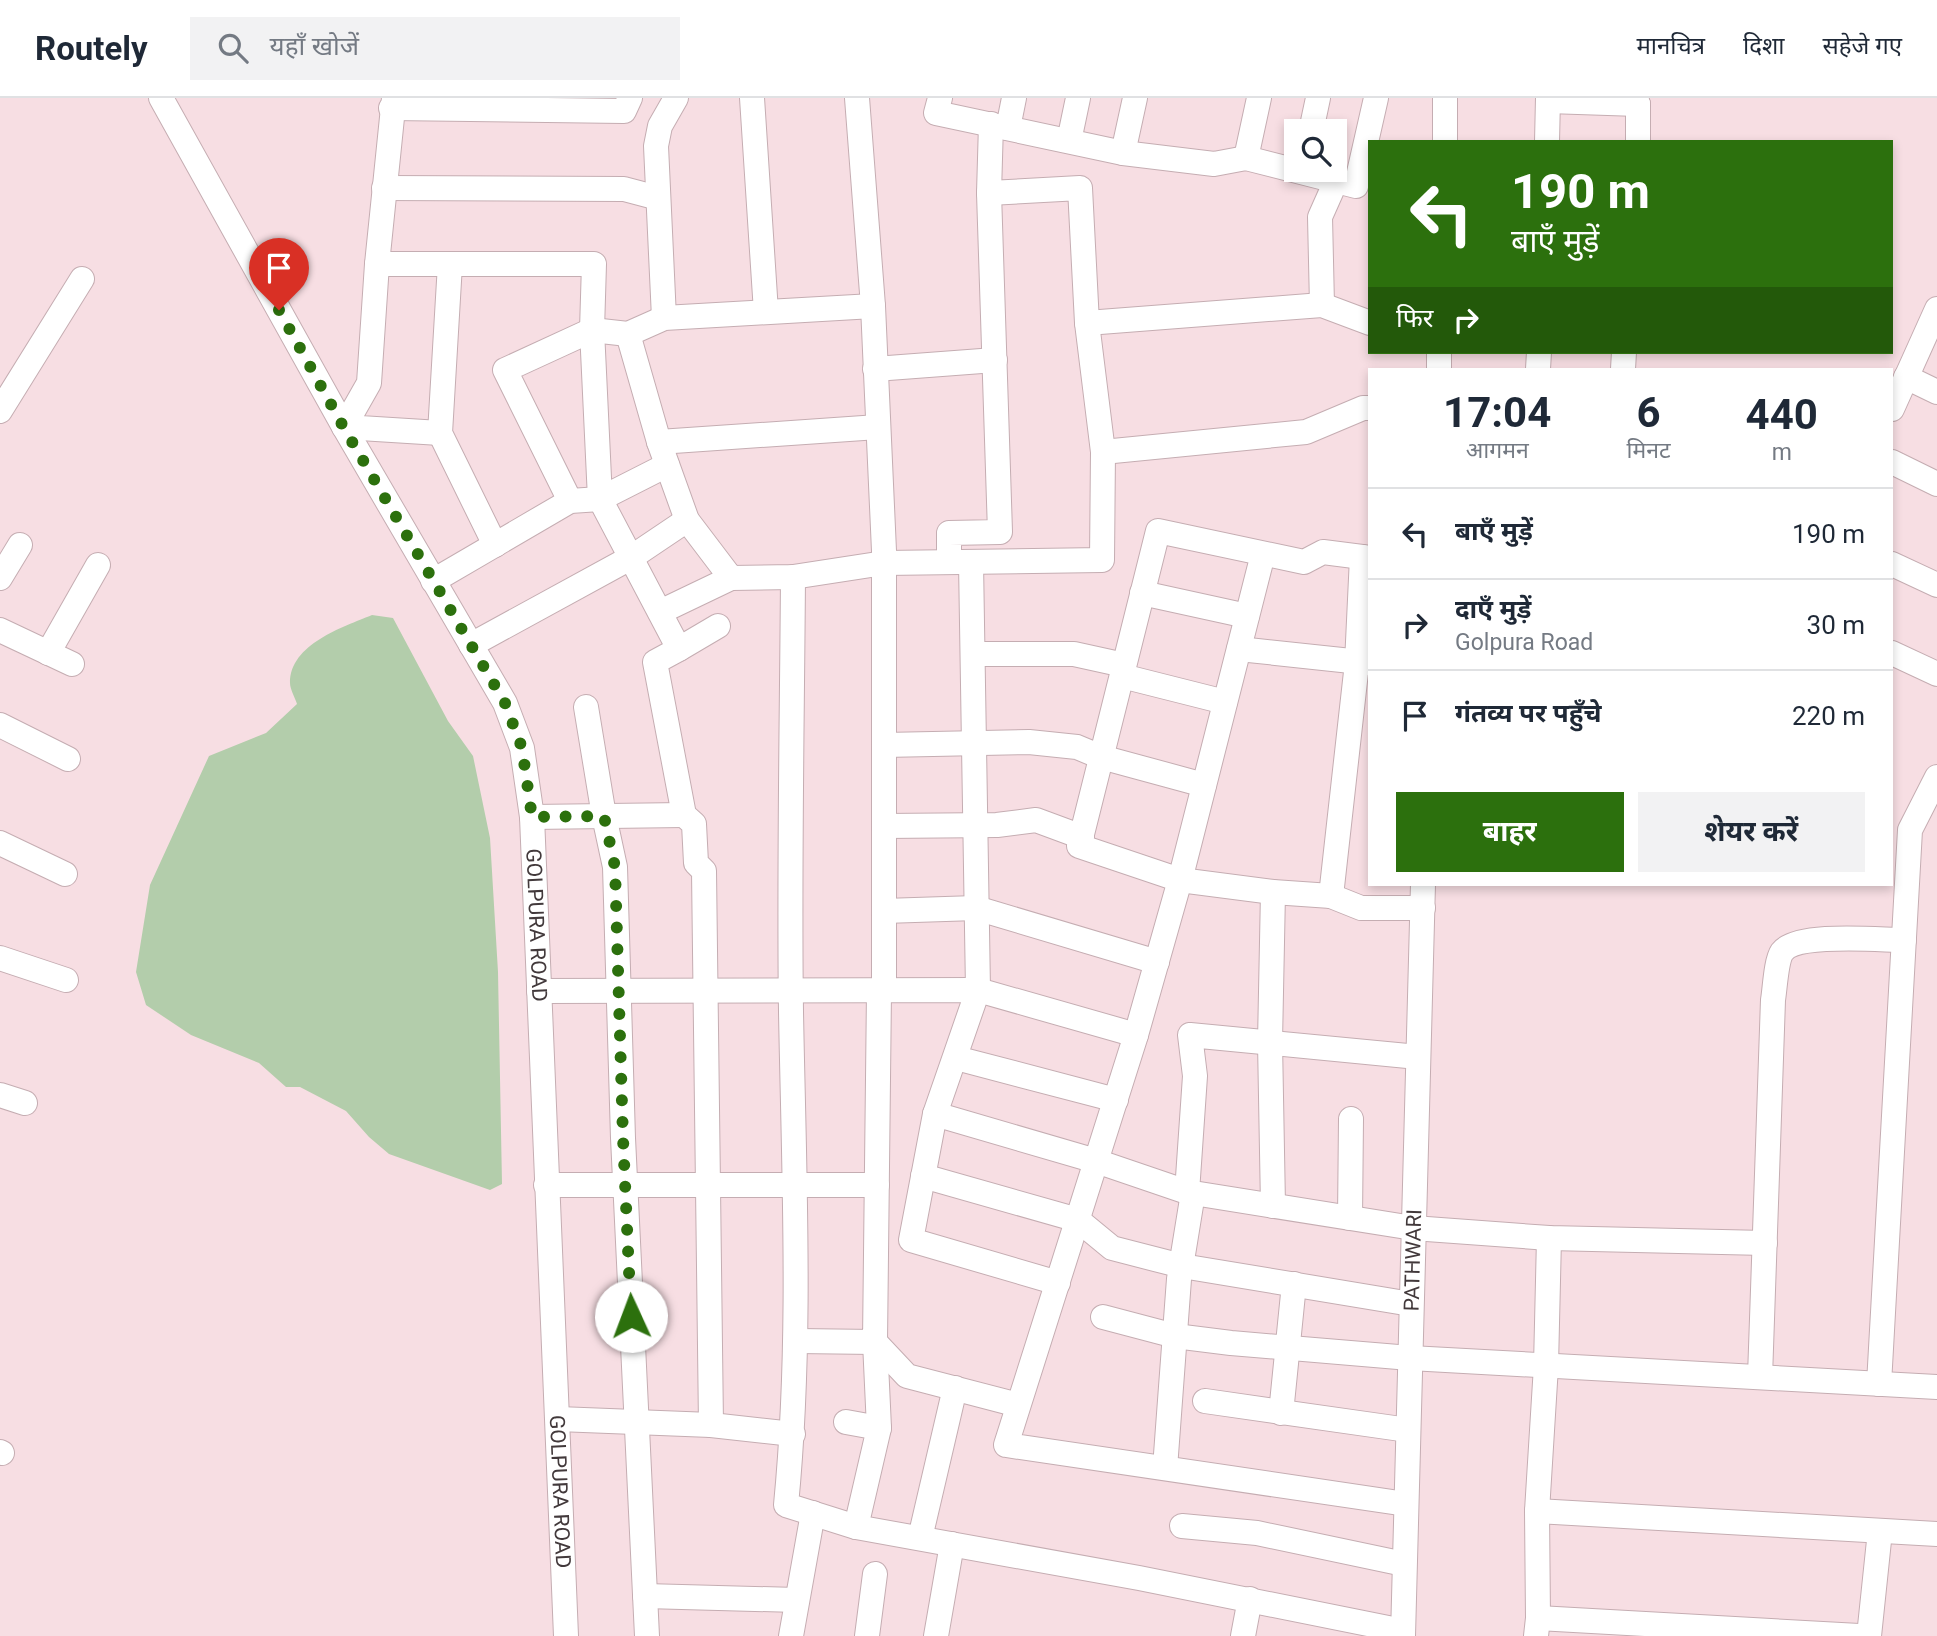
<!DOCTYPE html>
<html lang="hi">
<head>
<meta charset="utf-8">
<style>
	:root { --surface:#fff; --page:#f2f2f3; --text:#1f2937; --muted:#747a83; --line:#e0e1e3; --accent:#2c700d }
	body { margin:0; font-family:Roboto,"Noto Sans Devanagari",sans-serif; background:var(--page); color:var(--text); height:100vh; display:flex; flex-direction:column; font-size:26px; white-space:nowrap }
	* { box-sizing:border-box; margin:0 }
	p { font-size:23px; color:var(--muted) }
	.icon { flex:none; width:38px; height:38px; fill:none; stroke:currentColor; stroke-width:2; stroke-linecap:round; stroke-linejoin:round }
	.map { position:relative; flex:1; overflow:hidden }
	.panel { position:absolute; left:1368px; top:270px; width:525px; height:518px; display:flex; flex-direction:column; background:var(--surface); border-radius:0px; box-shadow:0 4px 10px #0003 }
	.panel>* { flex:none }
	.hud { position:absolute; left:1368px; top:42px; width:525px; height:214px; border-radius:0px; box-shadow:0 4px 10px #0003; background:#2c700d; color:#fff; overflow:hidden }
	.tools { position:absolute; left:1284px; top:21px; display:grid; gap:14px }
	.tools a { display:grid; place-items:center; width:63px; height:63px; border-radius:0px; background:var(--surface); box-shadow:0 4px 10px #0003; font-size:35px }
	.pin { position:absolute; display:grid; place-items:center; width:60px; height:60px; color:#fff; margin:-72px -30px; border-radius:50% 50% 50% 0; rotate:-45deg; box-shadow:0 0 7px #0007 }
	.pin .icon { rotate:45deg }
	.me { position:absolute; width:77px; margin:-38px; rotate:358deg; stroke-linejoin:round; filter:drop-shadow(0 0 5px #0008) }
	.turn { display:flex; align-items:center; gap:24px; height:147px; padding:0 28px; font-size:32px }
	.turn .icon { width:91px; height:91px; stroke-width:2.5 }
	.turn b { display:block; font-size:49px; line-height:60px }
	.then { display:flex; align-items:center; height:66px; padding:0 28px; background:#0003; gap:14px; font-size:26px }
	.eta { display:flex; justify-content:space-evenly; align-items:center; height:119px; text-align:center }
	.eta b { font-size:42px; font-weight:700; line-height:49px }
	.cta { display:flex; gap:14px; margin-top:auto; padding:14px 28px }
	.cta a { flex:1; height:80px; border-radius:0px; background:var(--accent); color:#fff; font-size:28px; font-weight:700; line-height:80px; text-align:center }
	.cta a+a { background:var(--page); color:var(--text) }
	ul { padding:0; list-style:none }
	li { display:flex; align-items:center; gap:21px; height:91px; padding:0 28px; border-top:2px solid var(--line) }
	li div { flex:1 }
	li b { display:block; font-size:26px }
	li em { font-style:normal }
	header { display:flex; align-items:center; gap:42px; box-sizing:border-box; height:98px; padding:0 35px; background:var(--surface); border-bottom:2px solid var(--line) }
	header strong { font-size:33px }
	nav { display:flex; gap:38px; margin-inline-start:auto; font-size:24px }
	.search { width:490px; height:63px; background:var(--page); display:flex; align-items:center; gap:18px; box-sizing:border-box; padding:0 24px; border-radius:0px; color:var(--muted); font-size:26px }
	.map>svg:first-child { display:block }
</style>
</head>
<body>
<header>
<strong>Routely</strong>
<div class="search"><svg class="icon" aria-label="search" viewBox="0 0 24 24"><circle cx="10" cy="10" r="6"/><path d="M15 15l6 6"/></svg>यहाँ खोजें</div>
<nav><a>मानचित्र</a><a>दिशा</a><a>सहेजे गए</a></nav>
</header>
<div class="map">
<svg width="1937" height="1538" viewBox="0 0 1937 1538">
	<rect width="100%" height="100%" fill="#f7dee3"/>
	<path fill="#b3cdab" d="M372 517 393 520 448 623 473 658 490 740 498 874 502 1086 490 1092 389 1056 369 1039 346 1013 300 989H286L259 965 191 937 146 907 136 874 150 787 209 658 266 635 297 606C295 600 290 591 290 585 290 546 343 529 372 517Z"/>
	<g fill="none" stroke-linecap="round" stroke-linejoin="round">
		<defs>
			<g id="minor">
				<path id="s1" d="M161 0 344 329 505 605 522 650 532 719 566 1538"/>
				<path d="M394 0 377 166 369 285 344 329 440 335"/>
				<path d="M752 0 766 214"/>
				<path d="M857 0 873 208 884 453V893"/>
				<path d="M940 0 936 15 1123 55 1214 66 1246 60 1356 88 1376 0"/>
				<path d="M1445 0V44"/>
				<path d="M1633 0 1638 6V44"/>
				<path d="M1548 3 1638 6"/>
				<path d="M391 10 624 13 630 0"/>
				<path d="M1008 30 1014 0"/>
				<path d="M1311 33 1318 0"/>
				<path d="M1069 43 1078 0"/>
				<path d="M1547 44 1548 0"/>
				<path d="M1123 55 1135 0"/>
				<path d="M1246 60 1259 0"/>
				<path d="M384 90 624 91 658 100"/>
				<path d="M377 166H594L592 232 600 401 679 551"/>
				<path d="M450 166 440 335 495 447"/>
				<path d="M1322 207 1320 119 1336 83"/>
				<path d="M664 220 656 48 660 28 676 0"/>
				<path d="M1087 225 1322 207 1370 225"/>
				<path d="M628 236 659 344 687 422 731 480 793 479 884 465 1102 462 1103 354 1087 225 1080 90 989 95"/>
				<path d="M875 271 995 262"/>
				<path d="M1439 271V254"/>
				<path d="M1538 271 1539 254"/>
				<path d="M1623 271 1624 254"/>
				<path d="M1906 279 1937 294"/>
				<path d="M1892 311 1937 211"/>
				<path d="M0 313 82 181"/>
				<path d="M659 344 878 329"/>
				<path d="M1103 354 1306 334 1363 310H1370"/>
				<path d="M1892 364 1937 386"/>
				<path d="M570 403 505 272 592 232 628 236 664 220 873 208"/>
				<path d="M1263 456 1180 782 1136 937 1006 1347 1406 1406"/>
				<path d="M1362 459 1357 565 1331 798 1361 810H1423"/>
				<path d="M949 464V435L1000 434 989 95 991 26"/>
				<path d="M971 464 978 892 935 1016 911 1142 1058 1185"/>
				<path d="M1892 466 1937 487"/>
				<path d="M793 479C792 624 789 769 791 914 794 1078 802 1243 786 1407L856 1429 1139 1480 1403 1533"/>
				<path d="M0 480 20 447"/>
				<path d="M433 483 570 403 600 401 667 367"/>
				<path d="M1142 495 1247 518"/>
				<path d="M660 514 731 480"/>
				<path d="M0 532 72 566"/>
				<path d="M471 547 632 459 687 422"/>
				<path d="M1239 551 1370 565"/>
				<path d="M48 555 98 467"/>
				<path d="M1892 555 1937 576"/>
				<path d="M973 556H1074L1124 567"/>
				<path d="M1122 578 1225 604"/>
				<path d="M586 609 604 718 615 769 623 1040 647 1538"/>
				<path d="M0 627 68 661"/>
				<path d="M884 647 1029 644 1077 649 1101 659 1204 687"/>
				<path d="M532 719 684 717"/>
				<path d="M884 728 997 727 1036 722 1082 739"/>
				<path d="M0 745 65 776"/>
				<path d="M1273 794 1270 944 1273 1108"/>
				<path d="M1331 798 1273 794 1180 782 1079 748 1158 433 1304 464 1323 454 1370 460"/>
				<path d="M884 813 976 810 1157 864"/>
				<path d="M0 860 66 882"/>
				<path d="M539 893 978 892 1136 937"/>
				<path d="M956 960 1116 1002"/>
				<path d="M0 997 25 1005"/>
				<path d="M935 1016 1096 1063 1187 1094 1413 1130 1549 1140 1765 1145"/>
				<path d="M923 1078 1078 1122 1112 1150 1182 1168 1411 1206"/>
				<path d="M546 1087H877"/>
				<path d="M1187 1094 1195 978 1190 937 1418 959"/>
				<path d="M1350 1120 1351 1021"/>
				<path d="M1103 1219 1175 1238 1231 1245 1410 1260 1937 1289"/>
				<path d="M797 1243 875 1244 879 893"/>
				<path d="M875 1244 907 1278 1018 1307"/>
				<path d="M875 1244 879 1330"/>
				<path d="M1760 1279 1773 902C1775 890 1776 863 1782 854 1797 834 1879 842 1904 842"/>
				<path d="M1879 1286 1910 732 1937 679"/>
				<path d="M1205 1303 1408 1332"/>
				<path d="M1281 1315 1294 1186"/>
				<path d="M558 1321 711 1327 793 1336"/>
				<path d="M846 1324 879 1330 856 1429"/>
				<path d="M711 1327 704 773 696 765 694 726 684 717 655 564 679 551 718 528"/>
				<path d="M0 1354 2 1355"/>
				<path d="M1165 1370 1179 1181 1193 1095"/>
				<path d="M1537 1413 1937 1436"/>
				<path d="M1182 1428 1257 1435 1404 1466"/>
				<path d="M920 1440 955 1290"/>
				<path d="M645 1498 797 1502"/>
				<path d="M1538 1520 1859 1538"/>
				<path d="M791 1538 813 1415"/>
				<path d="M867 1538 875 1476"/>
				<path d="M936 1538 952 1446"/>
				<path d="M1243 1538 1250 1501"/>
				<path id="s2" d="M1403 1538 1423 786"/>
				<path d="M1536 1538 1538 1520 1537 1413 1546 1268 1549 1140"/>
				<path d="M1869 1538 1880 1433"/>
			</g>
		</defs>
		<use href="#minor" stroke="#c5adb2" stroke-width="26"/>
		<use href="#minor" stroke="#fff" stroke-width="24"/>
	</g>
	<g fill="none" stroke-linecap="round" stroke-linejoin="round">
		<path stroke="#2c700d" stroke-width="12" stroke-dasharray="0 21.6" d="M279 212 344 330 505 605 522 650 532 719 604 718 615 769 623 1040 631 1218"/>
	</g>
	<g text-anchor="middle" stroke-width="5" stroke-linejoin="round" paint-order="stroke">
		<g font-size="21" fill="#42393b" stroke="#feeef1">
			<text dy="7" stroke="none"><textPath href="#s1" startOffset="922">GOLPURA ROAD</textPath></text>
			<text dy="7" stroke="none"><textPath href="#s2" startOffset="376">PATHWARI</textPath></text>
			<text dy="7" stroke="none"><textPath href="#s1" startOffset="1489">GOLPURA ROAD</textPath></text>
		</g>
	</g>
</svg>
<div class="tools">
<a><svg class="icon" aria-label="search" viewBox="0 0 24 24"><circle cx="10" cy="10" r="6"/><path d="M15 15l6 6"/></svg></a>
</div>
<div class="pin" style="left:279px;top:212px;background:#d93025"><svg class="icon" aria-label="arrive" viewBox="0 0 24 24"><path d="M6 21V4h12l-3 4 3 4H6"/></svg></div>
<svg class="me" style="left:631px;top:1218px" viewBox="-20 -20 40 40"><circle r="19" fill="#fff"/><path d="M0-13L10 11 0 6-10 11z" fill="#2c700d"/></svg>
<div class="hud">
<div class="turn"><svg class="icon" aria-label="left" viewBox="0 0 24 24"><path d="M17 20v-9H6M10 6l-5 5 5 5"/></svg><div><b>190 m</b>बाएँ मुड़ें</div></div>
<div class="then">फिर<svg class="icon" aria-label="right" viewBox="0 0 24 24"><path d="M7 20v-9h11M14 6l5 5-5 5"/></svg></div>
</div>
<section class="panel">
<div class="eta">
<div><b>17:04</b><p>आगमन</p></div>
<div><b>6</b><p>मिनट</p></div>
<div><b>440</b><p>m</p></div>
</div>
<ul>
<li><svg class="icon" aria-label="left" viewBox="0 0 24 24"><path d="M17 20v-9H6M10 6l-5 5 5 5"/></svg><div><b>बाएँ मुड़ें</b></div><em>190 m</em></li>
<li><svg class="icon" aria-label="right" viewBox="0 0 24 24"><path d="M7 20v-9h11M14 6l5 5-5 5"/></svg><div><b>दाएँ मुड़ें</b><p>Golpura Road</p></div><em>30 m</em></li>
<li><svg class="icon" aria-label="arrive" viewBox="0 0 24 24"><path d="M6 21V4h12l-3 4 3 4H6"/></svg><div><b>गंतव्य पर पहुँचे</b></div><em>220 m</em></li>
</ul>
<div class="cta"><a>बाहर</a><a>शेयर करें</a></div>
</section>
</div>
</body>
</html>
